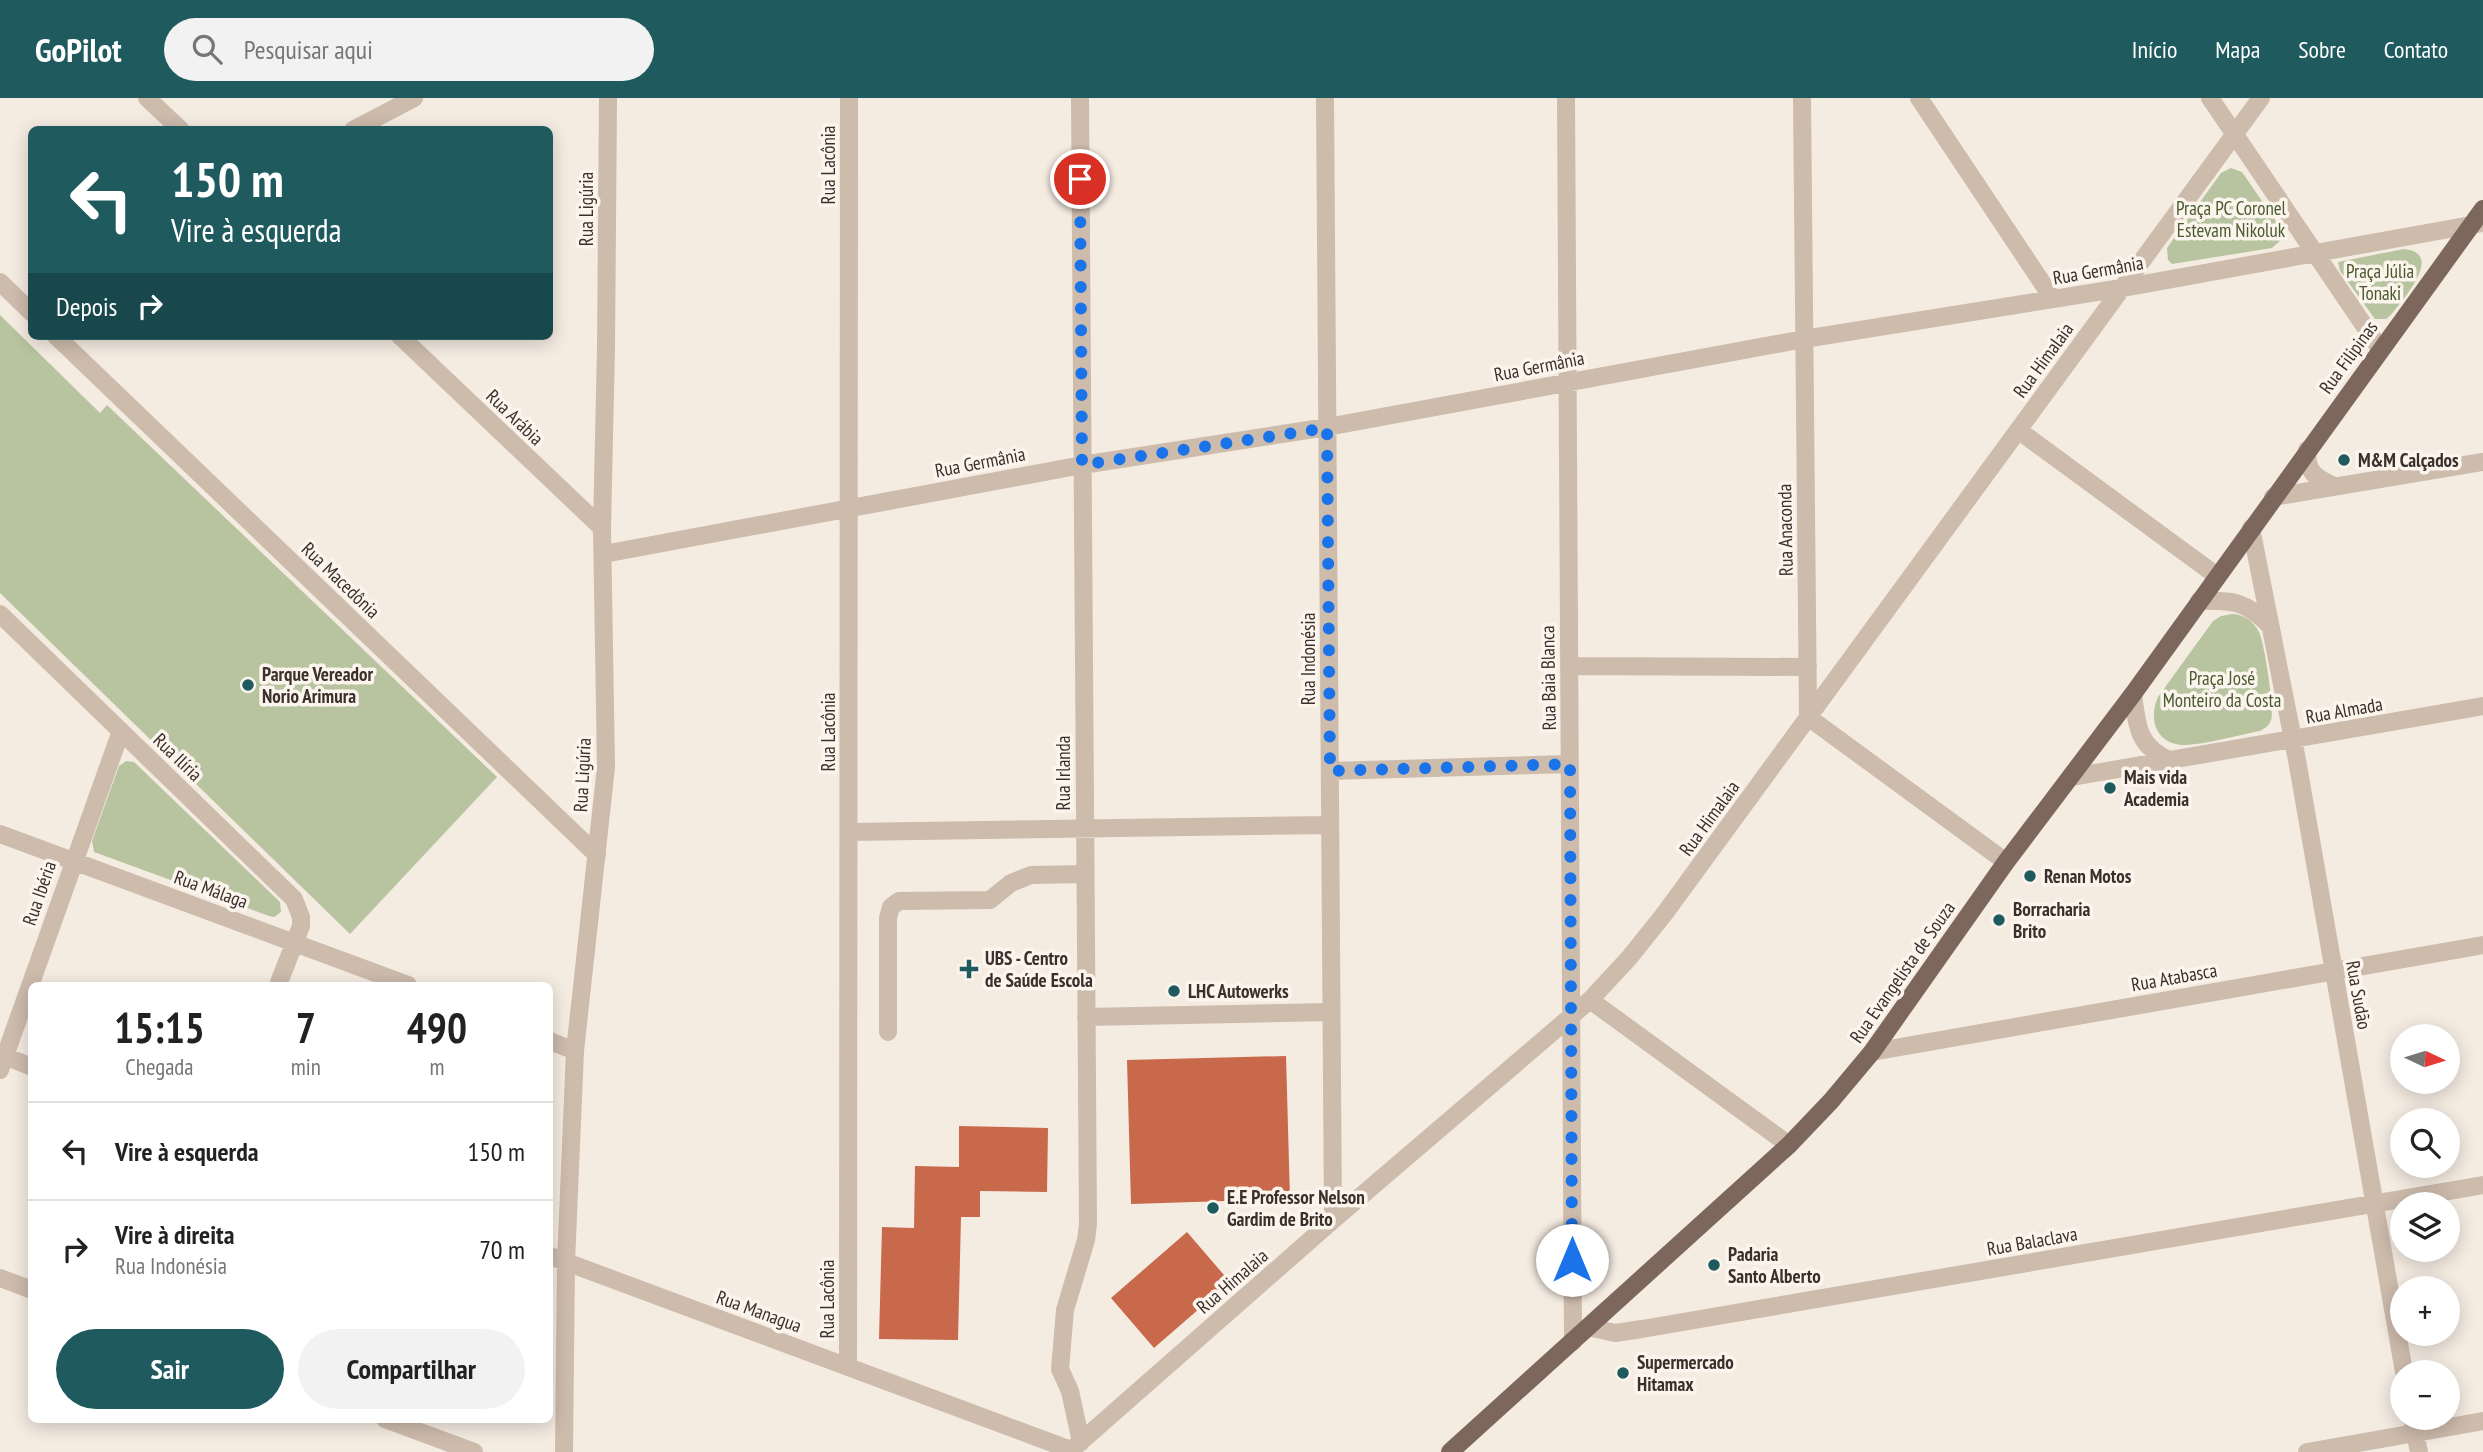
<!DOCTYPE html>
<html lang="pt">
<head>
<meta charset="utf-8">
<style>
	:root { --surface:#fff; --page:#f2f2f2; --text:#222; --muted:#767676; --line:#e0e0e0; --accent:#1f5a5e }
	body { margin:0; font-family:"PT Sans Narrow",sans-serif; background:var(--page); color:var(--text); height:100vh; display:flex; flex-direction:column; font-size:26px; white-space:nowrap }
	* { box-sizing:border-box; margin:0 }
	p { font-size:23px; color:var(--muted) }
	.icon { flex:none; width:38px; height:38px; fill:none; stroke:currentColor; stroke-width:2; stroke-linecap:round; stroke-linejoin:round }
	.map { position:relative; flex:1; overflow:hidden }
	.side { position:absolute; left:28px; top:884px; width:525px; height:441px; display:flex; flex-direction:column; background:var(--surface); border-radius:10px; box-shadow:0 4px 18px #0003 }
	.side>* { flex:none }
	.guide { position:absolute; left:28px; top:28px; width:525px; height:214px; border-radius:10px; box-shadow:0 4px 18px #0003; background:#1f5a5e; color:#fff; overflow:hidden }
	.needle { width:46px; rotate:94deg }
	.buttons { position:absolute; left:2390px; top:926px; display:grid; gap:14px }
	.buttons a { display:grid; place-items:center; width:70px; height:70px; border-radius:50%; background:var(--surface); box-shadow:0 4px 18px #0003; font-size:35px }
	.pin { position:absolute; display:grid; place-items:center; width:60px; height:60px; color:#fff; margin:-30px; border:4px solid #fff; border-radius:50%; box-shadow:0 2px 7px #0007 }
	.me { position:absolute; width:77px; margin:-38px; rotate:0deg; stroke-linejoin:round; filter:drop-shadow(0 0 5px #0008) }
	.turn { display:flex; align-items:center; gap:24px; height:147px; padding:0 28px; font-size:32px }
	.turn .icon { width:91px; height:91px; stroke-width:2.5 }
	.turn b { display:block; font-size:49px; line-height:60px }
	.then { display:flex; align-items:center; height:66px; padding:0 28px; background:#0003; gap:14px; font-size:26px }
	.eta { display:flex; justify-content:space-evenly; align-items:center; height:119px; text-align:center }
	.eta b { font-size:42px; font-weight:600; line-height:49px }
	.button { display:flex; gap:14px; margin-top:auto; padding:14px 28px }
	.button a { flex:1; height:80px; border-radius:42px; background:var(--accent); color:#fff; font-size:28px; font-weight:600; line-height:80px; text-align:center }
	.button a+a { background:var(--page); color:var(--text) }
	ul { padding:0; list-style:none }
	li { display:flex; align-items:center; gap:21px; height:98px; padding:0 28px; border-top:2px solid var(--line) }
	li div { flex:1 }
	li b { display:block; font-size:26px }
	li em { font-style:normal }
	header { display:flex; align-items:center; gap:42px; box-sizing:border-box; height:98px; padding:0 35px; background:var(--accent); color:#fff }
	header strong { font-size:33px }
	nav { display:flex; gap:38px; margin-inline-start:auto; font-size:24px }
	.search { width:490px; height:63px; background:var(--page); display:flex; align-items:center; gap:18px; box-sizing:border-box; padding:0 24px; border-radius:38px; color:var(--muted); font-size:26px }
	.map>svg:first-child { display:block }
</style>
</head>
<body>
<header>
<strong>GoPilot</strong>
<div class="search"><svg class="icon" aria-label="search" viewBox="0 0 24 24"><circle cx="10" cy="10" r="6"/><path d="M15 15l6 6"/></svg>Pesquisar aqui</div>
<nav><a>Início</a><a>Mapa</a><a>Sobre</a><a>Contato</a></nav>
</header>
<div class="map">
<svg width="2483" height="1354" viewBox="0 0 2483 1354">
	<rect width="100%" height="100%" fill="#f4ebe1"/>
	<path fill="#b8c4a0" d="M2231 70 2242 74 2282 132 2281 142 2272 150 2172 166 2168 162 2167 150 2221 75Z
		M2404 151C2446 155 2401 203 2391 217L2386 221H2375L2340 173 2338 164Z
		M0 217 100 315 107 307 497 679 350 836 0 495Z
		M2233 516C2245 517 2253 523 2259 534 2264 543 2275 613 2271 622 2269 628 2265 630 2260 633 2239 637 2203 647 2183 647 2156 646 2148 621 2158 599L2213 523 2221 518Z
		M126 663 134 664 280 804 281 814 274 819 269 818 94 754 92 743 119 668Z"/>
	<path fill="#c8694b" d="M1286 958 1290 1101 1131 1106 1127 962Z
		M959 1028 1048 1030 1047 1094 980 1093V1119H961L958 1242 879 1241 882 1129 914 1130 915 1068 959 1069Z
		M1187 1134 1230 1184 1154 1250 1111 1200Z"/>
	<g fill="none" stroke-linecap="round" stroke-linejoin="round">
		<path stroke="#cdbbac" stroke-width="18" d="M147 0 181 32
			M1080 0 1088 1126 1086 1142 1065 1212 1060 1271 1070 1293 1081 1344
			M1325 0 1333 1122
			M1566 0 1573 1244
			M1802 0 1808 619 2006 764
			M1919 0 2053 201
			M2210 0 2380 251
			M353 32 414 0
			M0 184 32 215
			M56 238 597 757
			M400 238 602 430
			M2018 332 2217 478
			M2307 352C2306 374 2316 380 2334 388
			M2273 399 2483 364
			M2251 430 2297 662 2404 1274
			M604 456 1082 367 1327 329 1804 241 2122 190 2482 125
			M2199 503C2233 502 2246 503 2270 528
			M0 516 294 801 301 819V828L278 887
			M1569 568 1808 569
			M2133 596C2137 629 2138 649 2171 663
			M1330 673 1570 666
			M2072 679 2483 608
			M850 734 1329 727
			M0 736 408 887
			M1590 902 1789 1047
			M1086 919 1331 914
			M888 934V820L891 809 899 803 990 802 1011 785 1031 777 1085 776
			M550 943 575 953
			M1872 954 2483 847
			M0 956 32 969
			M0 972 121 633
			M550 1158 1071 1352
			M0 1180 32 1192
			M1588 1229 1615 1235 1642 1231 2483 1087
			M848 1268 849 0
			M2412 1320 2419 1354
			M385 1321 474 1354
			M564 1354 566 1164 575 953 606 669 602 430 606 249 608 0
			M1069 1354 1333 1122 1590 902 1629 860 1665 815 2261 0
			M2307 1354 2483 1323"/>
		<path stroke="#7d675c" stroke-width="18" d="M1450 1354 1789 1047 1831 1003 1872 954 2006 764 2133 596 2483 111"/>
	</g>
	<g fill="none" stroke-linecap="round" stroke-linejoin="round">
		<path stroke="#1a73e8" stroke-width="12" stroke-dasharray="0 21.6" d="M1080 81 1082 367 1327 330 1330 673 1570 666 1572 1162"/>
	</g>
	<g fill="#1f5a5e" stroke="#fbf5ee" stroke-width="2.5">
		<circle cx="2344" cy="362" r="7"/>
		<circle cx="248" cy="587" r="7"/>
		<circle cx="2110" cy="690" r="7"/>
		<circle cx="2030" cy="778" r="7"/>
		<circle cx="1999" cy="822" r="7"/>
		<path d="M965.5 860.5h7v7h7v7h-7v7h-7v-7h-7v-7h7z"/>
		<circle cx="1174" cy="893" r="7"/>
		<circle cx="1213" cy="1110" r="7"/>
		<circle cx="1714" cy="1167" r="7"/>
		<circle cx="1623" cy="1275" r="7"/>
	</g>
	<g text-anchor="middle" stroke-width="7" stroke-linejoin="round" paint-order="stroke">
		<g font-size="19" fill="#3b302b" stroke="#fbf5ee">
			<text transform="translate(828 67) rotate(-90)" y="7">Rua Lacônia</text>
			<text transform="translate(586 111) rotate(-90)" y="7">Rua Ligúria</text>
			<text transform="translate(2098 172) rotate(-10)" y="7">Rua Germânia</text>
			<text transform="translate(2348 259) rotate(-54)" y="7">Rua Filipinas</text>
			<text transform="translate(2043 262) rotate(-54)" y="7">Rua Himalaia</text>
			<text transform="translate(1539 268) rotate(-11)" y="7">Rua Germânia</text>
			<text transform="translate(515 319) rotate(44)" y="7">Rua Arábia</text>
			<text transform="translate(980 364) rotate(-11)" y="7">Rua Germânia</text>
			<text transform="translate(1785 432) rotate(-91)" y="7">Rua Anaconda</text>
			<text transform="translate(341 482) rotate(44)" y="7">Rua Macedônia</text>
			<text transform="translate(1308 561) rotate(-90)" y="7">Rua Indonésia</text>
			<text transform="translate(1548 580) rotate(-91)" y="7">Rua Baia Blanca</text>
			<text transform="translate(2344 612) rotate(-10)" y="7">Rua Almada</text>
			<text transform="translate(828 634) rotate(-90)" y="7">Rua Lacônia</text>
			<text transform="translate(178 659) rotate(44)" y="7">Rua Ilíria</text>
			<text transform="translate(1063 675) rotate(-90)" y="7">Rua Irlanda</text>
			<text transform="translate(582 677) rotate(-87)" y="7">Rua Ligúria</text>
			<text transform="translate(1709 720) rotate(-54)" y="7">Rua Himalaia</text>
			<text transform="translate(211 791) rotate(20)" y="7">Rua Málaga</text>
			<text transform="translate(39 795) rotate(-71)" y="7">Rua Ibéria</text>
			<text transform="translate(1902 874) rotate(-55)" y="7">Rua Evangelista de Souza</text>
			<text transform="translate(2174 879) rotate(-10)" y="7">Rua Atabasca</text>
			<text transform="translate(2359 897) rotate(80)" y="7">Rua Sudão</text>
			<text transform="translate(2032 1143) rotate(-10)" y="7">Rua Balaclava</text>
			<text transform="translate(1232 1183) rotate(-41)" y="7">Rua Himalaia</text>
			<text transform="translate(827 1201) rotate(-90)" y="7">Rua Lacônia</text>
			<text transform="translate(759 1213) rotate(20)" y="7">Rua Managua</text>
		</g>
		<g font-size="19" fill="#4a5a2e" stroke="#fbf5ee">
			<text x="2231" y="117">Praça PC Coronel<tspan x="2231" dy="22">Estevam Nikoluk</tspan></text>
			<text x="2380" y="180">Praça Júlia<tspan x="2380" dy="22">Tonaki</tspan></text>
			<text x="2222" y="587">Praça José<tspan x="2222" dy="22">Monteiro da Costa</tspan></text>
		</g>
		<g font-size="19" font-weight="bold" fill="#3b302b" stroke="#fbf5ee" text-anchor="start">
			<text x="2358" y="369">M&amp;M Calçados</text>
			<text x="262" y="583">Parque Vereador<tspan x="262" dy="22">Norio Arimura</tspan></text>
			<text x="2124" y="686">Mais vida<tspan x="2124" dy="22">Academia</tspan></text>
			<text x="2044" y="785">Renan Motos</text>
			<text x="2013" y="818">Borracharia<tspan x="2013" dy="22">Brito</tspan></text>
			<text x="985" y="867">UBS - Centro<tspan x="985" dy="22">de Saúde Escola</tspan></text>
			<text x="1188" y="900">LHC Autowerks</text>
			<text x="1227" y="1106">E.E Professor Nelson<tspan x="1227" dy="22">Gardim de Brito</tspan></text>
			<text x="1728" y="1163">Padaria<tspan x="1728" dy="22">Santo Alberto</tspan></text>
			<text x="1637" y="1271">Supermercado<tspan x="1637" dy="22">Hitamax</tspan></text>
		</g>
	</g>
</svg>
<div class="buttons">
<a><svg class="needle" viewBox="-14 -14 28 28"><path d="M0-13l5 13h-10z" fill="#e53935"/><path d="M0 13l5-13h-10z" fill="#767676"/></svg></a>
<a><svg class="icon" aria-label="search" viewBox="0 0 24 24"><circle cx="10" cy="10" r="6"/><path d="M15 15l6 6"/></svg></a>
<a><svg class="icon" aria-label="layers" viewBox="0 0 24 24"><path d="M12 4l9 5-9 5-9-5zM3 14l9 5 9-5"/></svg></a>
<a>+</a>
<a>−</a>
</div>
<div class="pin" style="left:1080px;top:81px;background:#d93025"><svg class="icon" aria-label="arrive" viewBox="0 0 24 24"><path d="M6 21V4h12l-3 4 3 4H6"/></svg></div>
<svg class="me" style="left:1572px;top:1162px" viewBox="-20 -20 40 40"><circle r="19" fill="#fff"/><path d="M0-13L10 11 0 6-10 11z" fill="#1a73e8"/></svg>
<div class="guide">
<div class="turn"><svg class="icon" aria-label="left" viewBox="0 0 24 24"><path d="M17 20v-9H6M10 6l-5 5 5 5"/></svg><div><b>150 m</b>Vire à esquerda</div></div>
<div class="then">Depois<svg class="icon" aria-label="right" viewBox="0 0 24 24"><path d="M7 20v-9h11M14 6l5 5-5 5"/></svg></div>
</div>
<section class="side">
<div class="eta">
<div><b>15:15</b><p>Chegada</p></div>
<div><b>7</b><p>min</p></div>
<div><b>490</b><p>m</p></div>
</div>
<ul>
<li><svg class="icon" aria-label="left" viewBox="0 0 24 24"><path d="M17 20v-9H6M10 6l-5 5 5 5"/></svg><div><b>Vire à esquerda</b></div><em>150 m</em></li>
<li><svg class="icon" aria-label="right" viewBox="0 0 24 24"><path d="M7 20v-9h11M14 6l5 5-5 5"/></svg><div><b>Vire à direita</b><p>Rua Indonésia</p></div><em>70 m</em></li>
</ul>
<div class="button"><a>Sair</a><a>Compartilhar</a></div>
</section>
</div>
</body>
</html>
